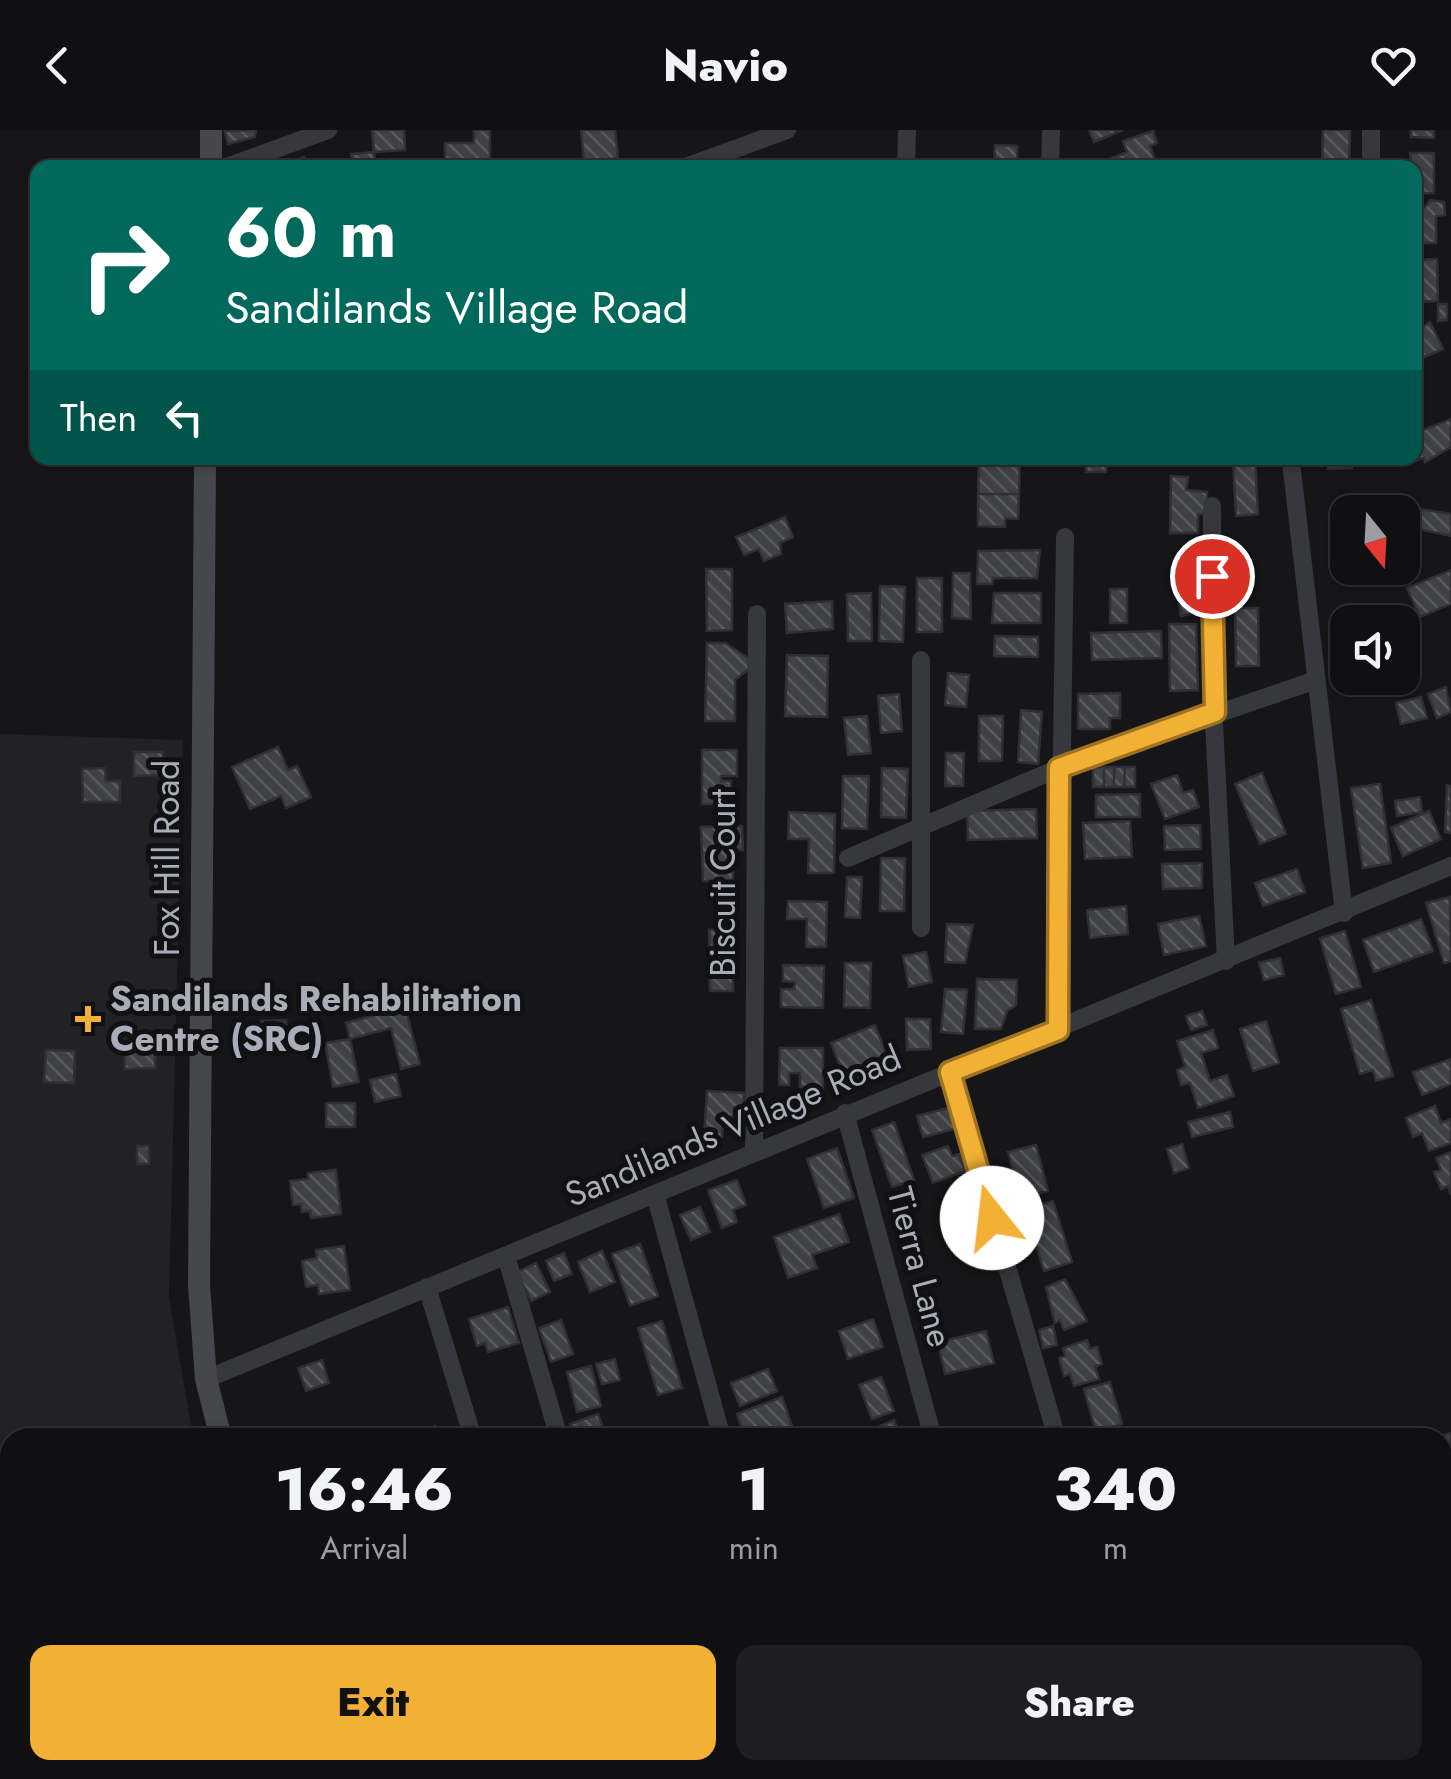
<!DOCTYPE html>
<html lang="en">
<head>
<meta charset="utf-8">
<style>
	:root { --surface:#101012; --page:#1e1e20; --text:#f1f3f6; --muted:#9c9d9f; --line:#303032; --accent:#f2b134 }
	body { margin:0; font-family:Jost,sans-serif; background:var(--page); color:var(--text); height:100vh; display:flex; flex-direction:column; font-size:38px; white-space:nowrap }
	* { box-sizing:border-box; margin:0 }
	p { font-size:32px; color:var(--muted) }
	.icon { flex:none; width:55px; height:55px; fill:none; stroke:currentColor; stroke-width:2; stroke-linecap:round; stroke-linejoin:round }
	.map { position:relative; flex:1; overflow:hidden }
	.sheet { position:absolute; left:0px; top:1298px; width:1452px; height:352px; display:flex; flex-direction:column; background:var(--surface); border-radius:30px 30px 0 0; box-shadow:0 2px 8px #0004,0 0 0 2px var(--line) }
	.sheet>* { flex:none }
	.banner { position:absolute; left:30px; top:30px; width:1392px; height:305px; border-radius:20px; box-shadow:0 2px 8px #0004,0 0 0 2px var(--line); background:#00695c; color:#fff; overflow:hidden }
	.needle { width:65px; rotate:162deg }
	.controls { position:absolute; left:1330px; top:365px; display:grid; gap:20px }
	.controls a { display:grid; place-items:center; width:90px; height:90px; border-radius:20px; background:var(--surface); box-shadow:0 2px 8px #0004,0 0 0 2px var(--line); font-size:50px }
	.pin { position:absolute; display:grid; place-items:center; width:85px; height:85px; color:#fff; margin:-42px; border:5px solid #fff; border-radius:50%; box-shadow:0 2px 10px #0007 }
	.me { position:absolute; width:110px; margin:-55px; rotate:344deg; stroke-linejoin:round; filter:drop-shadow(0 0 8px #0008) }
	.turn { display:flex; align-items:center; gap:35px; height:210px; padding:0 30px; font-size:45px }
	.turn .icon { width:130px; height:130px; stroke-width:2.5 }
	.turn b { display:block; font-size:70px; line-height:85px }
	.then { display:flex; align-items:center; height:95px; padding:0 30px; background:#0003; gap:20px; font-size:38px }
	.eta { display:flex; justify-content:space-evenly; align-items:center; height:170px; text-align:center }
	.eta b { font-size:60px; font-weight:800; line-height:70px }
	.cta { display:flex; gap:20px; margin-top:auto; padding:20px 30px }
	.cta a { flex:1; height:115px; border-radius:20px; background:var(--accent); color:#111; font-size:40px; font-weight:800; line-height:115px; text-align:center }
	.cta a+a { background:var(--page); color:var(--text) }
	header { display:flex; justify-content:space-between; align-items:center; height:130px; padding:0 30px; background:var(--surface); font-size:45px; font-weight:800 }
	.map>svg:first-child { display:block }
</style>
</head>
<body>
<header><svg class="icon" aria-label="back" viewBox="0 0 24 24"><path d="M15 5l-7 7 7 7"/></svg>Navio<svg class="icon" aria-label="heart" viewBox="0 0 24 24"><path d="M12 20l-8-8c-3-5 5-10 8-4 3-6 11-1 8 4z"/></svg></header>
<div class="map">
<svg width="1451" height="1649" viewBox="0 0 1451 1649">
	<defs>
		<pattern id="building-back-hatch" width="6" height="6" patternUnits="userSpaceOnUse" patternTransform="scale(2.5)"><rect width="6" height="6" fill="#404145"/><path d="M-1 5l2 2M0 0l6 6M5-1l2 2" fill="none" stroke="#595a5e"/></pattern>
	</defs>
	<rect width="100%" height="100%" fill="#161618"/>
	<path fill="#222225" d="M0 604 183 610 169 1167 193 1307 10 1308V1640H155L157 1649H0Z"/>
	<path fill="url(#building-back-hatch)" stroke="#303034" stroke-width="2.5" d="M256 0 255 7 228 14 225 1Z
		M372 0H404L405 20 374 22Z
		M474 0H490V38H445V13H474Z
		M581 0H615L618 28 584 32Z
		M1089 0H1123L1094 12Z
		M1323 0H1350L1349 38H1322Z
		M1411 0H1434V8L1411 7Z
		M1153 1 1157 13 1150 16 1158 38H1087L1127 22 1123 11Z
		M995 15 1017 16V38H994Z
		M374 22 376 38H354L351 24Z
		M1410 23H1434V63L1415 64Z
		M304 27 309 38H292L290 33Z
		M1430 70 1444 72 1445 85 1436 86V113H1415V77H1425Z
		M1437 129 1438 171 1415 172V130Z
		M1438 174H1447V190L1438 191Z
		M1430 192 1443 219 1415 231V202Z
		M1451 289V317L1425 332 1424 328 1415 331V303Z
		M979 328H1020L1019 364H978Z
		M1086 328H1107L1106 342H1086Z
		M1233 328H1255L1258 384 1236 386Z
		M1328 328H1351L1352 338 1328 339Z
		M1171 346 1188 347 1186 360 1207 362V384H1198V403H1170Z
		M978 364H1019L1018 389 1005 388V397L978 396Z
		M1409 377 1451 384V406L1405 396Z
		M785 387 793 407 780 413 781 424 764 431 759 419 744 425 736 407Z
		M1040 420 1037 448H993L992 454H977L978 421Z
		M1195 432 1205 481 1181 486 1172 436Z
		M706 439H732V500L707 501Z
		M1451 440V474L1420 487 1407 458Z
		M953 443H970L971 489 952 488Z
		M917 448H942V502H917Z
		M880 456 905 457 903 512 879 511Z
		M1110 459H1127V493H1110Z
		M871 463 872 511H848L847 464Z
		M994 463H1041V493H992Z
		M832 471 833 499 787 503 785 474Z
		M1235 478H1258L1259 536H1236Z
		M1169 494H1196L1198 560 1170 561Z
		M1161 501 1162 528 1092 530 1091 503Z
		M995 506 1038 507V527L994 526Z
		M1348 507V540L1336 541 1332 509Z
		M707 513H725L749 529V539L735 550V591H705Z
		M787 525 828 526 827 587 785 586Z
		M948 543 969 545 966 577 945 575Z
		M1446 557 1451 582 1437 588 1428 564Z
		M1120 563V588H1110V599H1078V564Z
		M899 564 902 601 881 603 878 566Z
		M1421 567 1427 588 1401 594 1396 573Z
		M1021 580 1042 582 1038 634 1018 632Z
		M867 586 871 623 848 625 844 588Z
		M979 586H1003L1002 631H979Z
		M278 617 288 640 297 636 311 667 286 678 281 666 250 679 232 637Z
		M702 620H737V646H721V651H731V674H702Z
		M134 622H163V645L134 646Z
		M946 623H964L963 656H945Z
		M1093 637H1104V657H1093Z
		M1104 637H1114V657H1104Z
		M1114 637H1125L1124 657H1114Z
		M1125 637H1135V657H1124Z
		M105 638 106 651H120V672H83L82 639Z
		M882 638 908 639 906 688 881 687Z
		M1262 643 1286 704 1260 714 1235 654Z
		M1177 645 1183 663 1193 660 1199 677 1165 689 1151 654Z
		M843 646H869L867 699 842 698Z
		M1380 654 1391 733 1363 738 1351 658Z
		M1447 655 1451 656V703L1445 702Z
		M1140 664V687H1096V665Z
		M1420 667 1422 682 1397 686 1395 671Z
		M1036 679 1037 708 968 710 967 681Z
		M1429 681 1441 709 1403 726 1391 698Z
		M789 682 835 684 834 743H808L809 709H788Z
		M1130 691 1132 727 1085 729 1083 693Z
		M1200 695 1201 719 1165 720 1164 696Z
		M742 696 743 720H733V751H703L701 697Z
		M881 728H905L904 781H880Z
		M1202 733V758L1163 759 1162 734Z
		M1297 739 1305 762 1263 776 1255 753Z
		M847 747H862L860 788 845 787Z
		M1450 767 1451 831 1444 833 1426 773Z
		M788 771 827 772 826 817H806L807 789H787Z
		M1126 776 1128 804 1090 808 1087 780Z
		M1199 786 1206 816 1164 825 1158 794Z
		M1421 789 1433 821 1374 842 1363 810Z
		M947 794 973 795 965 833 945 832Z
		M709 800H733V861H710Z
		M1345 801 1361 857 1336 864 1320 808Z
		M926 822 932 852 909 857 903 826Z
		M1280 828 1284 845 1264 850 1259 833Z
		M845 833H871L870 878 844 877Z
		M783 835 824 836 823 878 781 877V859H794L795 852 783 851Z
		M977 849 1017 850 1016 875 1007 881 1001 899H975Z
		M945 859 967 860 963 904 941 902Z
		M1371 870 1393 946 1376 951 1373 940 1360 944 1341 879Z
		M405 877 420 934 401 939 391 898 350 909 346 893Z
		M1202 881 1207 895 1191 900 1186 886Z
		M906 889H930L931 919 907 920Z
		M286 890 287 902H261V891Z
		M1266 891 1279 933 1253 941 1240 899Z
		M875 895 887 926 863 935 869 951 844 961 838 945 843 943 831 913Z
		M1213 900 1218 918 1201 923 1210 951 1227 945 1234 966 1198 978 1190 953 1181 955 1177 940 1185 937 1177 911Z
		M350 909 359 952 333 957 325 913Z
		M780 918H823V958L800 957V943H789V955H779Z
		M46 920 75 921 74 953 44 952Z
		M155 921V938L125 939 124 922Z
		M1451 929V954L1422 965 1413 942Z
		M396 944 401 966 375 972 370 950Z
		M707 961 744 963 742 987 723 986 722 1007 704 1006Z
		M326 973H355V997H326Z
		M956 976 962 997 923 1007 917 986Z
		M1435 976 1441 993 1451 989V1013L1429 1021 1422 1003 1413 1007 1406 988Z
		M1230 982 1233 997 1192 1007 1188 992Z
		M894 992 914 1050 892 1057 872 1000Z
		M1182 1014 1189 1038 1174 1043 1167 1019Z
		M1036 1015 1048 1061 1020 1068 1008 1022Z
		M137 1016H149V1034H137Z
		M948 1016 952 1026 959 1024 965 1041 933 1053 922 1025Z
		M837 1018 854 1068 824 1078 807 1029Z
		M1451 1022V1065L1448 1056 1441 1059 1434 1042 1441 1040 1436 1028Z
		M336 1040 341 1084 311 1088 310 1081 302 1082 301 1074 293 1075 290 1051 308 1049V1043Z
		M737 1050 746 1075 733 1080 737 1092 722 1098 708 1060Z
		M1053 1071 1072 1132 1044 1141 1025 1080Z
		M700 1077 710 1102 691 1110 680 1085Z
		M839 1084 849 1112 812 1125 817 1138 788 1148 774 1107Z
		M640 1114 658 1166 630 1176 612 1124Z
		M344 1116 350 1160 319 1164 318 1155 306 1157 302 1131 317 1128 316 1120Z
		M602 1121 615 1152 590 1162 578 1132Z
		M564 1123 572 1144 554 1151 546 1131Z
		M536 1133 550 1162 531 1171 517 1142Z
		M1065 1149 1087 1191 1064 1200 1060 1190 1055 1193 1046 1157Z
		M508 1177 519 1213 488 1222 485 1213 477 1216 469 1189Z
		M873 1189 883 1217 848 1229 839 1201Z
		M561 1190 573 1224 551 1232 539 1198Z
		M662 1191 682 1258 658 1265 638 1198Z
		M1053 1196 1057 1215 1043 1218 1039 1200Z
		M986 1201 994 1233 945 1244 938 1212Z
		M1087 1210 1090 1219 1097 1217 1102 1234 1095 1237 1099 1249 1074 1256 1070 1244 1064 1246 1059 1228 1065 1226 1063 1218Z
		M615 1229 620 1250 602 1254 596 1234Z
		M322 1230 329 1253 306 1261 298 1238Z
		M591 1236 601 1276 577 1282 567 1242Z
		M768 1239 777 1261 740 1276 731 1253Z
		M881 1247 894 1281 872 1289 859 1255Z
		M1110 1252 1122 1294 1096 1302 1084 1259Z
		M782 1267 792 1296 762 1308H745L737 1284Z
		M598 1284 607 1308H575L570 1294Z
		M894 1290 901 1308H880L876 1298Z
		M435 1296 439 1308H409V1305Z
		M1451 1303V1460L1442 1462V1308H1433Z
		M188 1640H230L232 1649H190Z
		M238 1640H273L268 1649H240Z
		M454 1640H479L483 1649H458Z
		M583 1640H640L644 1649H560Z
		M649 1640H696L651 1649Z
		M1375 1640H1416L1418 1649H1377Z"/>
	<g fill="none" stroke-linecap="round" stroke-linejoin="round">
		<path stroke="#37383d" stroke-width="18" d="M224 38 328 0
			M683 38 787 0
			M906 38 907 0
			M1050 38 1051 0
			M1371 38V0
			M1291 332 1344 783
			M1212 376V553L1226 831
			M848 728 1059 638 1316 550
			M921 798V530
			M1058 900 1065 407
			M950 942 1057 1308
			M845 983 933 1308
			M754 1022 757 484
			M655 1064 722 1308
			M506 1126 559 1308
			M427 1157 473 1308
			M206 1249 1451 736"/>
		<path stroke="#45474d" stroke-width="22" d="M211 38V0
			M205 328 199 1155 206 1249 221 1308
			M315 1640 318 1649"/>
	</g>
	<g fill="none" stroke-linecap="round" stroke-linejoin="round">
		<defs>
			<path id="route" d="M992 1088 950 942 1058 900 1059 638 1215 582 1212 446"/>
		</defs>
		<use href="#route" stroke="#9d7322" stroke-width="25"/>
		<use href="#route" stroke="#f2b134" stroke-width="18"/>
	</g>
	<path fill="#f2b134" stroke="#111113" stroke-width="4" d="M83 874h10v10h10v10h-10v10h-10v-10h-10v-10h10z"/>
	<g text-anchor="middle" stroke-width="10" stroke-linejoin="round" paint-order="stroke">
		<g font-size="35" fill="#a8adb8" stroke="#111113">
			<text transform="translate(167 728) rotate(-90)" y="12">Fox Hill Road</text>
			<text transform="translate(723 753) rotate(-90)" y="12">Biscuit Court</text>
			<text transform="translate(733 996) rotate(-23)" y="12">Sandilands Village Road</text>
			<text transform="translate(920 1137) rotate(75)" y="12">Tierra Lane</text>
		</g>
		<g font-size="35" font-weight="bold" fill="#a8adb8" stroke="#111113" text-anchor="start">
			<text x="110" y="881">Sandilands Rehabilitation<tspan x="110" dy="40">Centre (SRC)</tspan></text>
		</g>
	</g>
</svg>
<div class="controls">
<a><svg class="needle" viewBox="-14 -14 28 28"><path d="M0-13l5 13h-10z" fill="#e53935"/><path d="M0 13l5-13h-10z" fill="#9c9d9f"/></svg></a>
<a><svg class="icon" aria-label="sound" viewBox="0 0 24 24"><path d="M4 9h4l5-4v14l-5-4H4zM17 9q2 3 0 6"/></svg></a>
</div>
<div class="pin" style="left:1212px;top:446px;background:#d93025"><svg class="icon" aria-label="arrive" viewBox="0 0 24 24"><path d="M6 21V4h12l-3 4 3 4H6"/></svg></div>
<svg class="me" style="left:992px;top:1088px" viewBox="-20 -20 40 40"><circle r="19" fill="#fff"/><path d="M0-13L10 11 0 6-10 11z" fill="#f2b134"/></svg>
<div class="banner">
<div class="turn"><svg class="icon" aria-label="right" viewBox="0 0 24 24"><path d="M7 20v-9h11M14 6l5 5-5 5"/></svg><div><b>60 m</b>Sandilands Village Road</div></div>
<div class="then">Then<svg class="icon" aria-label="left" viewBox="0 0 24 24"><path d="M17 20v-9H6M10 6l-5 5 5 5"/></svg></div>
</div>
<section class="sheet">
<div class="eta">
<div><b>16:46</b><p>Arrival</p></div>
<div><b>1</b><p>min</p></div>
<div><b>340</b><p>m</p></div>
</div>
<div class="cta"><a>Exit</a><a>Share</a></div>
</section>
</div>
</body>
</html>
